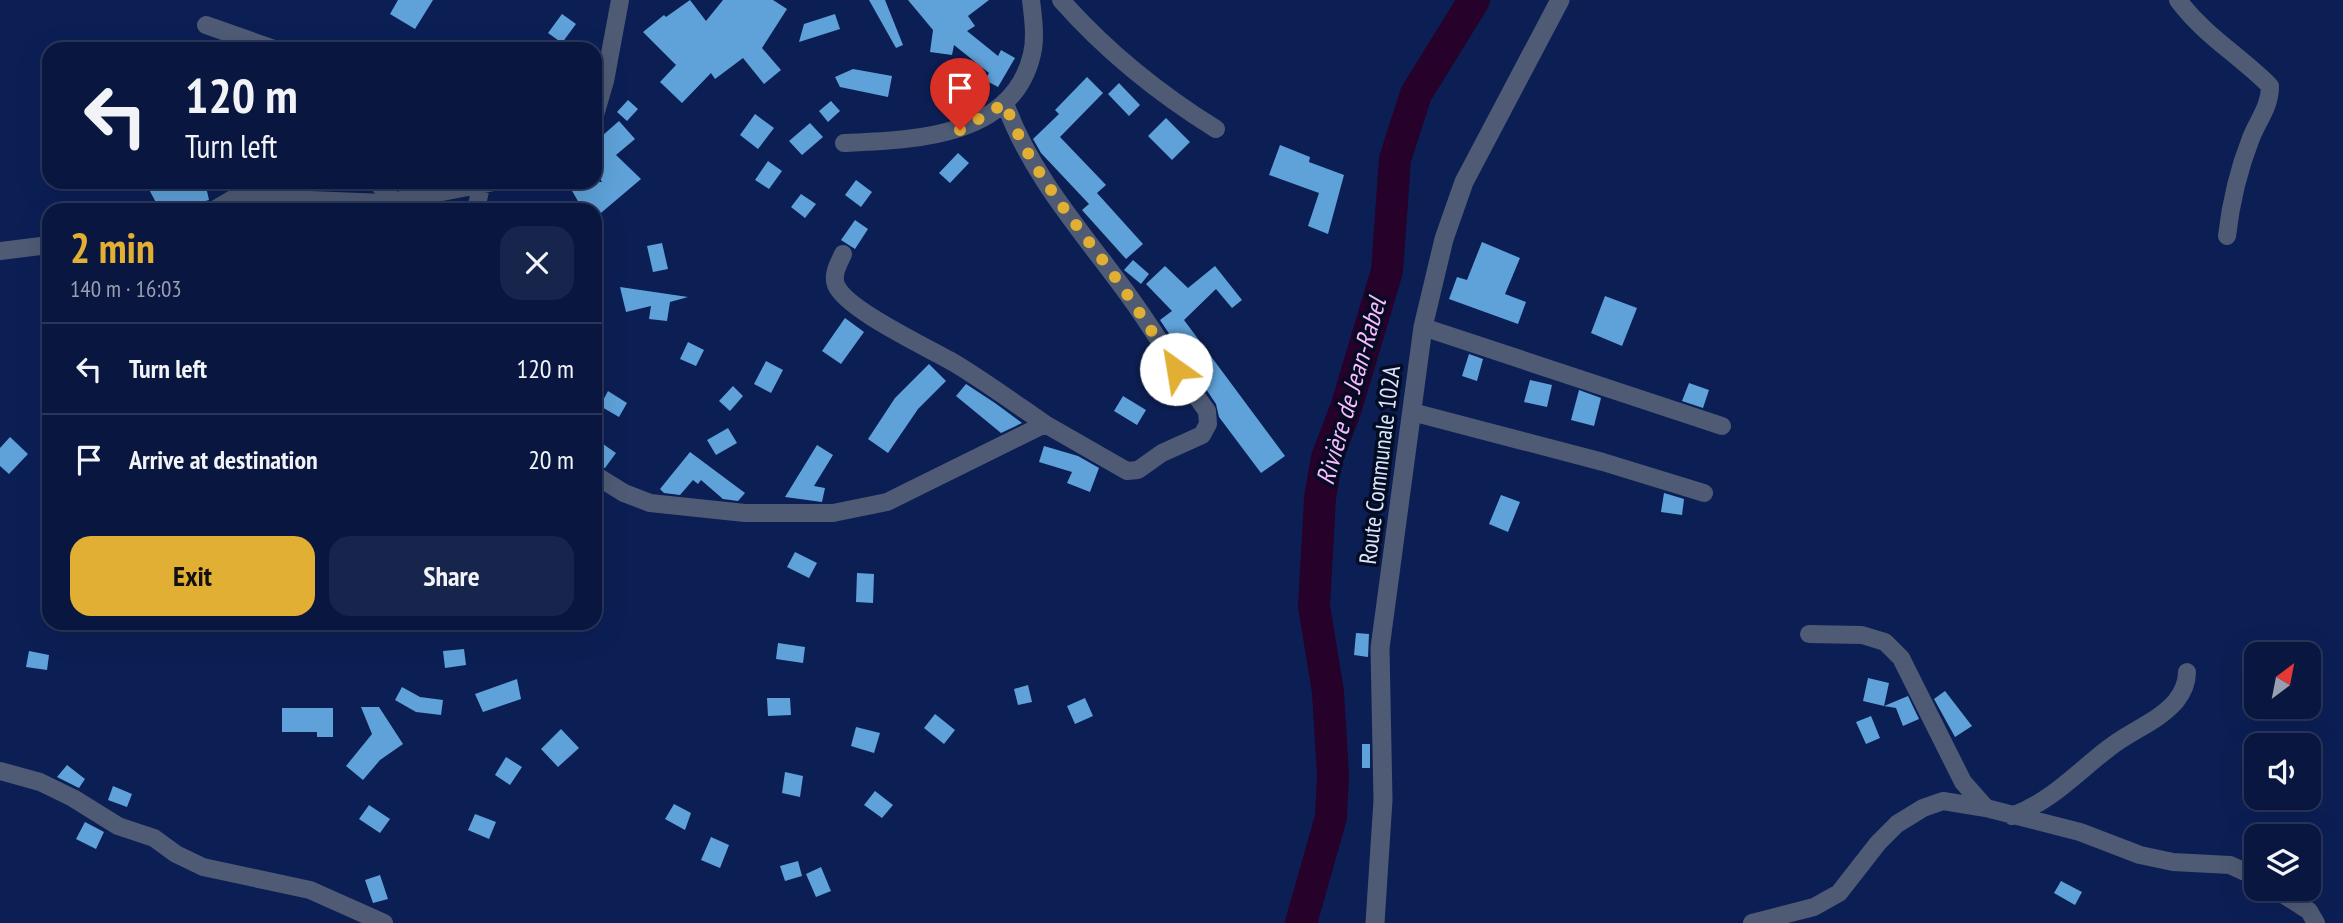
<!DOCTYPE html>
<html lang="en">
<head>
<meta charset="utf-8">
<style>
	:root { --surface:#091740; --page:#17244b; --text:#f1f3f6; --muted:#999fb1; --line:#293659; --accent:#e1af34 }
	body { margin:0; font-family:"PT Sans Narrow",sans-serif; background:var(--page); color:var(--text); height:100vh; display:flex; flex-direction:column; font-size:26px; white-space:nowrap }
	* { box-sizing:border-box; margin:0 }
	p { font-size:23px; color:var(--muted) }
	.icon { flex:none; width:38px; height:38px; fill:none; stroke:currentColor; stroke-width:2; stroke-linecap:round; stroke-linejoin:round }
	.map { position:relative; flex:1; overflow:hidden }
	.side { position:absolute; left:42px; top:203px; width:560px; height:427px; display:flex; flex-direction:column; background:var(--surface); border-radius:21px; box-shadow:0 7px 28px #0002,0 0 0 2px var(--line) }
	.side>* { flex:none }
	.hud { position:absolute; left:42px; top:42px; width:560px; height:147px; border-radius:21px; box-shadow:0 7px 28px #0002,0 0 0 2px var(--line); background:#091740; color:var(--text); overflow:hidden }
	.needle { width:46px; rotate:32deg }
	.controls { position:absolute; left:2244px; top:642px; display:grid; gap:14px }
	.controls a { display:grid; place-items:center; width:77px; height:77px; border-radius:14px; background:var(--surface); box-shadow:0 7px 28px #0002,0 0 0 2px var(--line); font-size:35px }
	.pin { position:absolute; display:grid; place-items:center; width:60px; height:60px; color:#fff; margin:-72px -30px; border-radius:50% 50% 50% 0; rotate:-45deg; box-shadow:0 0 7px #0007 }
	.pin .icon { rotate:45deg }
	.me { position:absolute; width:77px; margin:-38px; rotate:328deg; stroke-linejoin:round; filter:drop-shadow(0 0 5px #0008) }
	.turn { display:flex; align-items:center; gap:24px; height:147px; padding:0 28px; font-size:32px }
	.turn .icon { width:91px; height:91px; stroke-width:2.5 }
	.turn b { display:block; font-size:49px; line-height:60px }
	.round { display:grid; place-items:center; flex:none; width:74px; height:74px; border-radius:21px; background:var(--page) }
	.summary { display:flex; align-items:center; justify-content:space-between; height:119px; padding:0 28px }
	h1 { font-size:42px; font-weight:800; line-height:52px; color:var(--accent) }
	.button { display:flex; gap:14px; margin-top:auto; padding:14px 28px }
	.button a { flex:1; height:80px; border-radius:21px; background:var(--accent); color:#111; font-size:28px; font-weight:800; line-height:80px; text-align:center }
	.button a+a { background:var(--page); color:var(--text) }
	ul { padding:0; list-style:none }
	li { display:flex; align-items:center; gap:21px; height:91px; padding:0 28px; border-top:2px solid var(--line) }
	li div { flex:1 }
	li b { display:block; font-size:26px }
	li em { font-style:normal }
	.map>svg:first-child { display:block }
</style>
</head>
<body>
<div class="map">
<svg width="2343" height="923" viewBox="0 0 2343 923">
	<rect width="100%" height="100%" fill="#0c1f55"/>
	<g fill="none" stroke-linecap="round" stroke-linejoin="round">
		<path stroke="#260129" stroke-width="32" d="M1301 923 1331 817 1333 775 1328 692 1314 606 1320 498 1327 458 1346 408 1387 271 1395 159 1416 94 1474 0"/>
	</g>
	<path fill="#5fa2da" d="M398 0H433L415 29 390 14Z
		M690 0 706 21 723 0H773L787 9 762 48 781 70 764 84 743 58 715 79 711 73 682 103 660 82 676 65 643 32 664 15 666 17Z
		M869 0H885L903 45 896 48Z
		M908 0H989L968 16 975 26 967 31 998 56 1001 50 1015 58 998 87 985 80 989 73 954 45 952 55 930 52 933 30Z
		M562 14 576 24 562 43 548 33Z
		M835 14 840 29 799 42 804 24Z
		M853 69 892 76 888 97 840 87 835 77Z
		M1087 77 1103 93 1060 137 1106 185 1097 193 1143 244 1126 259 1082 210 1089 204 1041 153 1033 139 1059 114 1055 110Z
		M1119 83 1140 105 1129 116 1108 94Z
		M628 100 638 109 627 121 617 112Z
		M831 101 840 111 828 122 819 111Z
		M755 114 774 128 758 149 740 135Z
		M1166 118 1190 142 1172 160 1148 136Z
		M619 121 635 139 616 155 641 179 595 218V210H583L571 189 587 182H602L595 169V142Z
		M810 123 823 137 802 155 789 141Z
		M1280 145 1310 157 1309 162 1344 175 1328 234 1308 226 1319 193 1269 175Z
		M958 153 969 163 950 183 939 173Z
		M768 161 782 171 769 189 755 180Z
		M856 180 872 192 861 207 845 195Z
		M145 182H161L166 191 205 182 209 200 173 210H160Z
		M801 194 816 204 805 218 791 207Z
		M855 220 868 229 855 249 841 240Z
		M1482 242 1520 258 1505 294 1526 302 1518 324 1449 299 1457 277 1467 280Z
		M662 243 668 269 653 272 647 246Z
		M1133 260 1149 274 1141 284 1124 270Z
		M1165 266 1188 288 1215 266 1242 300 1232 308 1216 289 1184 320 1285 456 1261 473 1219 417 1216 404 1160 320 1172 311 1146 284Z
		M620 287 688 297 670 302 667 321 649 319 651 306 626 312Z
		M1605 296 1637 308 1622 346 1591 333Z
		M845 318 864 332 841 364 822 351Z
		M688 342 704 350 696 366 680 359Z
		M1469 354 1483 359 1477 381 1462 376Z
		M766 361 783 370 771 393 754 384Z
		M929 364 946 381 918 409 888 453 868 439 895 398Z
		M1530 380 1552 385 1547 407 1524 402Z
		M1689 383 1709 390 1703 408 1682 401Z
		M966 384 995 403 1022 423 1001 433 956 396Z
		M733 386 743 396 730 411 719 401Z
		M1579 390 1601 398 1594 426 1571 420Z
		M608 391 627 403 619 417 600 406Z
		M1123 396 1146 410 1137 425 1114 411Z
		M728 428 737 443 716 455 707 440Z
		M10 437 28 454 9 474 0 466V448Z
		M603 444 616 453 605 468 595 464V454Z
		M817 445 833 455 814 486 825 488 822 502 785 497Z
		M1044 446 1078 456 1099 468 1090 492 1067 483 1072 472 1039 462Z
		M690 452 745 493 738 501 723 499 701 480 698 484 693 480 680 495 664 493 660 489Z
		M1664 493 1684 499 1682 515 1661 512Z
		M1501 495 1520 502 1508 532 1489 524Z
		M795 552 817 563 809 578 787 567Z
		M857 573 874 574 873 603 856 602Z
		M1356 633 1369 634 1368 657 1354 655Z
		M778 643 805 647 803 663 776 659Z
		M464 649 466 665 445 668 443 651Z
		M29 651 49 655 47 670 26 667Z
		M1868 678 1889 683 1884 706 1863 701Z
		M517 679 521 699 483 712 475 694Z
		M1028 685 1032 702 1018 705 1014 689Z
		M402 687 420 697 443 700 441 715 416 712 395 700Z
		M1945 691 1972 726 1955 737 1934 699Z
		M1908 696 1919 719 1903 726 1896 708 1884 706Z
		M767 698H790L791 715 768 716Z
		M1085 698 1093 716 1075 724 1067 706Z
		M361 707H379L403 744 380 760 363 780 346 766 372 734Z
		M282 708H333V737H317V732H282Z
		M935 714 955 730 944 744 924 728Z
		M1871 716 1880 738 1866 744 1856 722Z
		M856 727 880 733 874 753 851 746Z
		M561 729 579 748 558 767 541 749Z
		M1362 744H1370V768H1362Z
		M506 757 522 767 510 785 495 775Z
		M67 765 85 779 79 788 57 777Z
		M785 772 803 776 800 797 782 793Z
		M113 786 132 794 127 807 108 800Z
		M875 791 893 805 882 818 864 805Z
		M674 804 691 813 685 830 665 819Z
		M369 805 390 819 380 833 359 819Z
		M475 814 496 822 489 839 468 830Z
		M85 822 104 832 96 849 76 839Z
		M711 837 729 845 720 868 701 860Z
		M798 861 802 876 785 881 780 866Z
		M821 867 831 891 816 897 806 874Z
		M380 875 388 899 373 903 365 880Z
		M2061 881 2082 892 2075 905 2054 893Z"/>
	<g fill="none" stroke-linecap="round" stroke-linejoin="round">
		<path stroke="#4f5b75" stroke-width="18" d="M1061 0C1107 52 1158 93 1216 129
			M2178 0C2205 36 2239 55 2270 86 2270 107 2258 120 2251 138 2238 171 2231 201 2227 236
			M206 25 274 49
			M595 115 605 81 620 0
			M844 143C913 140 1013 138 1032 54 1036 37 1033 17 1031 0
			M377 182 394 202
			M214 210 236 197 385 203 494 182
			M476 210 481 186
			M0 251 49 245
			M843 254C839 263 832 274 836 285 846 310 931 349 956 364 987 383 1016 404 1045 424
			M1423 327 1722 426
			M1412 412 1603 462 1704 493
			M595 475 624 493 650 503 745 513H833L887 502 1045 424 1127 471 1138 470 1162 453 1202 435 1208 424 1207 411C1179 374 1156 333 1129 296 1084 234 1031 176 1005 103
			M1809 634 1862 635 1885 642 1901 658 1963 782 1986 808
			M0 771 40 782 73 798 118 826 154 838 176 854 203 867 310 890 384 923
			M2012 816C2052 801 2076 773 2109 748 2130 731 2158 722 2176 701 2183 692 2187 683 2187 672
			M2275 889 2309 911 2316 923
			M1752 923 1814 907 1839 893 1878 843 1897 824 1923 808 1943 801 1986 808 2080 832 2140 855 2173 862 2230 865 2256 877"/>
		<path stroke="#4f5b75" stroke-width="19" d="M1375 923 1383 800 1380 648 1423 327 1444 239 1464 182 1560 0"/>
	</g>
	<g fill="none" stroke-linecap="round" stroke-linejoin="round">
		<path stroke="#e1af34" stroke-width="12" stroke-dasharray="0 21.6" d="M960 130 1005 103C1027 164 1066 211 1104 262 1130 297 1153 333 1176 369"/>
	</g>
	<g text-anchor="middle" stroke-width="7" stroke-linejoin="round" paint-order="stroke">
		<g font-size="24" fill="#dbe5fa" stroke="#040c23">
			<text transform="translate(1380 465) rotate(-83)" y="8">Route Communale 102A</text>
		</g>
		<g font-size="26" font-style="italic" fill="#f9bbfc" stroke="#040c23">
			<text transform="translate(1351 391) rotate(-74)" y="9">Rivière de Jean-Rabel</text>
		</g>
	</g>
</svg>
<div class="controls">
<a><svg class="needle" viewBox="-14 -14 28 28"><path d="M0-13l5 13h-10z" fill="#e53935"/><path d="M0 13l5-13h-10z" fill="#999fb1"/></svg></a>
<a><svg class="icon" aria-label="sound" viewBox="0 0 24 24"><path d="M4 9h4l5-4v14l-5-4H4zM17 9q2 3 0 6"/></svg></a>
<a><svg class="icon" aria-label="layers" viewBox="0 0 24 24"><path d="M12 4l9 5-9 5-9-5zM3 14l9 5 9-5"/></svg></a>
</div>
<div class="pin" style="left:960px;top:130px;background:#d93025"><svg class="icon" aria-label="arrive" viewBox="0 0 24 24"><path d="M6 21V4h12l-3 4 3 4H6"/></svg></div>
<svg class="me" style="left:1176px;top:369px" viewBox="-20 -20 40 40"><circle r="19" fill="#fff"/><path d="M0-13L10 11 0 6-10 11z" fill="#e1af34"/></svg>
<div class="hud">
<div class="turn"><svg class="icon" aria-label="left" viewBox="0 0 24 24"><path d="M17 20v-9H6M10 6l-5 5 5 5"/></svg><div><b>120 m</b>Turn left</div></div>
</div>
<section class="side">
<div class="summary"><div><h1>2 min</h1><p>140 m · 16:03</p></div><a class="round"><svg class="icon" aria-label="close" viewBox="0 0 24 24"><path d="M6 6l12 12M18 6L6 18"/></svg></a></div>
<ul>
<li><svg class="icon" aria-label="left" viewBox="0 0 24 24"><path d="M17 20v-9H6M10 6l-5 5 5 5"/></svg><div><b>Turn left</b></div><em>120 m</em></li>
<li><svg class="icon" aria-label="arrive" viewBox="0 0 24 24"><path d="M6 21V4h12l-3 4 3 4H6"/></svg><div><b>Arrive at destination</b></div><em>20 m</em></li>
</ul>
<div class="button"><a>Exit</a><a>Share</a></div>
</section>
</div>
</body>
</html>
